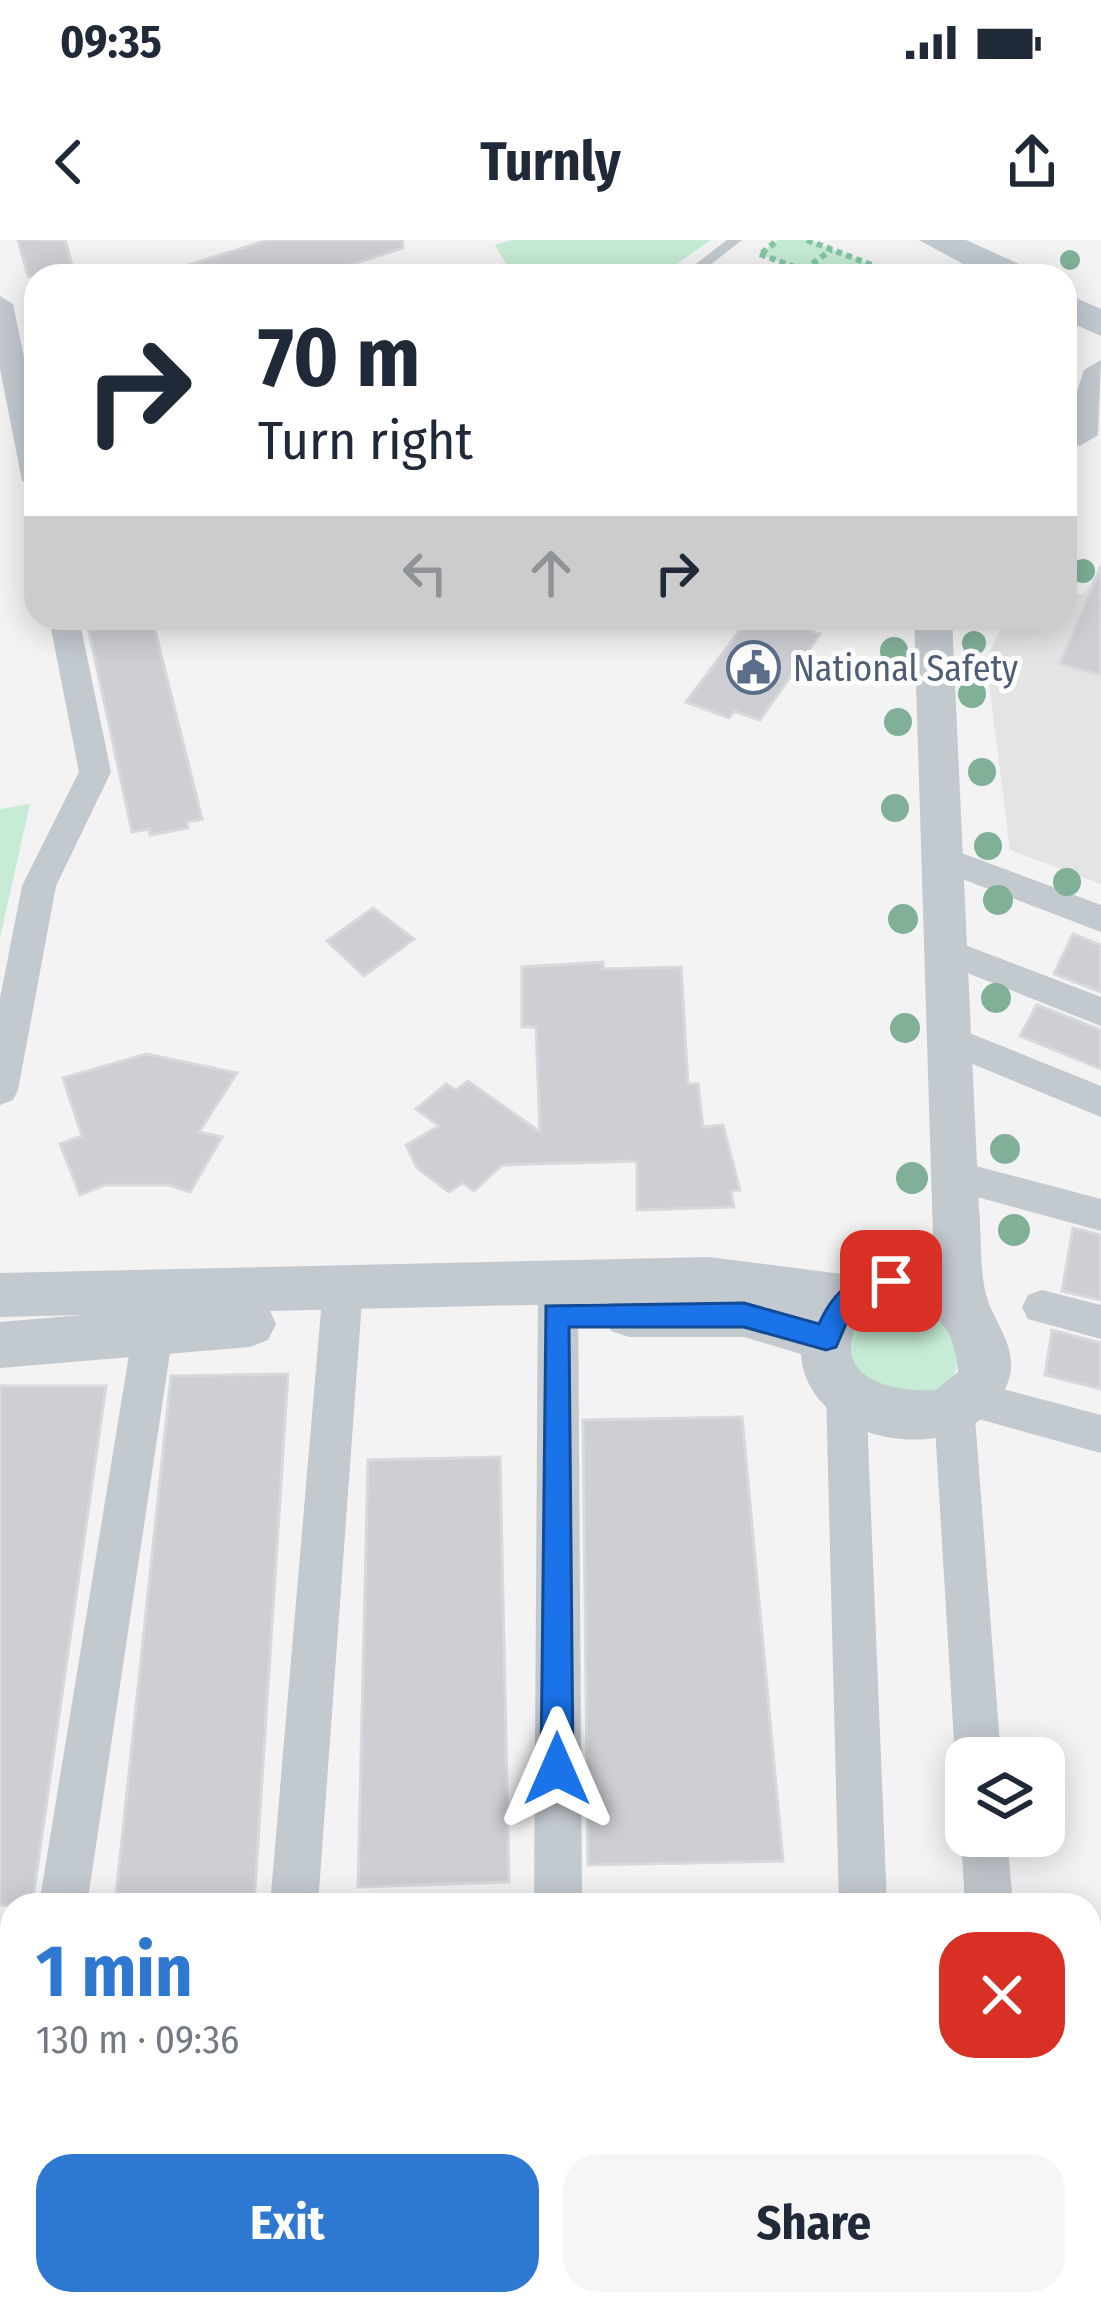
<!DOCTYPE html>
<html lang="en">
<head>
<meta charset="utf-8">
<style>
	:root { --surface:#fff; --page:#f6f6f7; --text:#1f2937; --muted:#747a83; --accent:#2f78d2 }
	body { margin:0; font-family:"Fira Sans Condensed",sans-serif; background:var(--page); color:var(--text); height:100vh; display:flex; flex-direction:column; font-size:45px; white-space:nowrap }
	* { box-sizing:border-box; margin:0 }
	p { font-size:39px; color:var(--muted) }
	.icon { flex:none; width:66px; height:66px; fill:none; stroke:currentColor; stroke-width:2; stroke-linecap:round; stroke-linejoin:round }
	.map { position:relative; flex:1; overflow:hidden }
	.panel { position:absolute; left:0px; top:1653px; width:1101px; height:423px; display:flex; flex-direction:column; background:var(--surface); border-radius:36px 36px 0 0; box-shadow:0 6px 30px #0003 }
	.panel>* { flex:none }
	.banner { position:absolute; left:24px; top:24px; width:1053px; height:366px; border-radius:36px; box-shadow:0 6px 30px #0003; background:#fff; color:var(--text); overflow:hidden }
	.buttons { position:absolute; left:945px; top:1497px; display:grid; gap:24px }
	.buttons a { display:grid; place-items:center; width:120px; height:120px; border-radius:24px; background:var(--surface); box-shadow:0 6px 30px #0003; font-size:60px }
	.pin { position:absolute; display:grid; place-items:center; width:102px; height:102px; color:#fff; margin:-51px; border-radius:24px; box-shadow:0 6px 18px #0006 }
	.me { position:absolute; width:132px; margin:-66px; rotate:0deg; stroke-linejoin:round; filter:drop-shadow(0 0 9px #0008) }
	.turn { display:flex; align-items:center; gap:42px; height:252px; padding:0 36px; font-size:54px }
	.turn .icon { width:156px; height:156px; stroke-width:2.5 }
	.turn b { display:block; font-size:84px; line-height:102px }
	.lanes { display:flex; align-items:center; height:114px; padding:0 36px; background:#0003; justify-content:center; gap:60px; direction:ltr }
	.lanes .off { opacity:.35 }
	.round { display:grid; place-items:center; flex:none; width:126px; height:126px; border-radius:36px; background:var(--page) }
	.summary { display:flex; align-items:center; justify-content:space-between; height:204px; padding:0 36px }
	h1 { font-size:72px; font-weight:700; line-height:90px; color:var(--accent) }
	.button { display:flex; gap:24px; margin-top:auto; padding:24px 36px }
	.button a { flex:1; height:138px; border-radius:36px; background:var(--accent); color:#fff; font-size:48px; font-weight:700; line-height:138px; text-align:center }
	.button a+a { background:var(--page); color:var(--text) }
	.status { display:flex; justify-content:space-between; align-items:center; height:84px; padding:0 60px; background:var(--surface); direction:ltr }
	.status svg { height:33px; fill:currentColor }
	header { display:flex; justify-content:space-between; align-items:center; height:156px; padding:0 36px; background:var(--surface); font-size:54px; font-weight:700 }
	.map>svg:first-child { display:block }
</style>
</head>
<body>
<div class="status"><b>09:35</b><svg viewBox="0 0 49 12"><path d="M0 12V9h3v3zM5 12V6h3v6zM10 12V3h3v9zM15 12V0h3v12zM26 1h20v11H26zM47 4h2v5h-2z"/></svg></div>
<header><svg class="icon" aria-label="back" viewBox="0 0 24 24"><path d="M15 5l-7 7 7 7"/></svg>Turnly<svg class="icon" aria-label="share" viewBox="0 0 24 24"><path d="M12 15V3M7 8l5-5 5 5M5 13v7h14v-7"/></svg></header>
<div class="map">
<svg width="1101" height="2074" viewBox="0 0 1101 2074">
	<rect width="100%" height="100%" fill="#f4f3f3"/>
	<path fill="#e5e4e4" d="M1101 329V644L1010 610 986 419 1006 378H1065V350L1082 355Z"/>
	<path fill="#c7ecd5" d="M511 0H711L660 36H513L495 5Z
		M778 0H809L902 36H815L759 14Z
		M30 564 0 698V569Z
		M909 1060 953 1088C959 1134 963 1137 921 1161L851 1132 846 1087 871 1064Z"/>
	<path fill="#cdcfd4" stroke="#d7d9dd" stroke-width="3" d="M18 0H65L75 36H28Z
		M268 0H402L403 8 315 36H180L179 28Z
		M1101 326V435L1060 424Z
		M92 378H152L202 579 187 582 188 588 150 595 149 589 132 592 89 391 94 390Z
		M749 378H773L820 394 760 480 734 471 729 478 686 462Z
		M373 668 414 699 364 736 327 701Z
		M1073 694 1101 705V752L1054 734Z
		M603 722V729L681 727 688 844H698L703 887 723 885 740 950 731 951 734 967 637 970V921L502 925 474 951 463 943 449 952 417 928 406 905 439 886 416 869 446 844 456 850 468 841 540 892 536 787H522V727Z
		M1037 765 1101 790V829L1020 796Z
		M146 814 237 833 199 892 222 897 190 952 169 945H104L80 955 60 904 82 896 63 838Z
		M1073 988 1101 995V1060L1062 1051Z
		M1052 1090 1101 1103V1149L1045 1135Z
		M288 1134 254 1665H115L171 1136Z
		M0 1146H106L32 1665H0Z
		M742 1177 783 1621 588 1625 583 1180Z
		M500 1217 509 1642 358 1647 368 1220Z"/>
	<g fill="none" stroke-linecap="round" stroke-linejoin="round">
		<path stroke="#82c6a4" stroke-width="6" stroke-dasharray="6 4.5" stroke-linecap="butt" d="M807 0 900 36
			M762 13 778 0
			M760 14 818 36
			M804 30 831 10"/>
		<path fill="#c2c9cf" fill-rule="evenodd" d="M727 0H742L696 36H680Z"/>
		<path fill="#c2c9cf" fill-rule="evenodd" d="M0 56 13 64 36 175V250L22 241 0 129Z
			M49 378H79L111 532 56 646 18 850 13 860 0 865V758L22 646 79 532Z
			M940 605 1101 665V692L928 626 923 617Z
			M944 697 1101 757V786L932 719 927 710 932 701Z
			M947 784 1101 846V877L934 808 929 798 934 788Z
			M953 920 1101 959V991L940 947 934 936 940 925Z
			M558 1025 572 1030 578 1042 582 1665H534L538 1042 544 1030Z
			M343 1030 357 1035 363 1047 318 1665H270L323 1047 329 1035Z
			M157 1049 171 1054 177 1066 87 1665H39L137 1066 143 1054Z
			M1042 1050 1101 1065V1099L1028 1079 1022 1067 1028 1055Z
			M846 1133 860 1138 866 1151 887 1665H839L826 1151 832 1138Z
			M969 1140 1101 1175V1213L975 1178 1001 1518H966V1536L955 1518 934 1170 940 1157Z
			M966 1583V1596H1007L1013 1665H965L961 1596Z
			M12 1748V1798L0 1799V1749Z
			M1089 1949 1101 1951V2003L1089 2001Z
			M330 2064H432L428 2074H326Z
			M849 2064H903V2074H849Z
			M987 2064H1041V2074H987Z"/>
		<path fill="#c2c9cf" fill-rule="evenodd" d="M1101 120 1098 195 1080 206 1067 203 1065 187 1084 130Z
			M914 378H952L979 969C982 997 979 1035 988 1061 997 1086 1018 1110 1009 1139 980 1234 807 1211 801 1114L744 1097H629L611 1091 603 1075 609 1063 270 1071 276 1084 268 1100 250 1107 0 1128V1082L82 1075 0 1077V1033L709 1017 842 1034 893 1019 934 1028ZM904 1063C943 1073 955 1094 958 1132L936 1150C891 1153 827 1137 860 1078L877 1066Z"/>
		<path fill="#c1c9d1" fill-rule="evenodd" d="M919 0H966L1028 28 1033 36H985Z
			M1065 53 1101 69V96L1065 80Z"/>
	</g>
	<g fill="#81b098">
		<circle cx="1070" cy="20" r="10"/>
		<circle cx="1083" cy="331" r="12"/>
		<circle cx="974" cy="403" r="12"/>
		<circle cx="894" cy="411" r="14"/>
		<circle cx="972" cy="454" r="14"/>
		<circle cx="898" cy="482" r="14"/>
		<circle cx="982" cy="532" r="14"/>
		<circle cx="895" cy="568" r="14"/>
		<circle cx="988" cy="606" r="14"/>
		<circle cx="1067" cy="642" r="14"/>
		<circle cx="998" cy="660" r="15"/>
		<circle cx="903" cy="679" r="15"/>
		<circle cx="996" cy="758" r="15"/>
		<circle cx="905" cy="788" r="15"/>
		<circle cx="1005" cy="909" r="15"/>
		<circle cx="912" cy="938" r="16"/>
		<circle cx="1014" cy="990" r="16"/>
	</g>
	<path fill="#1a73e8" stroke="#114b97" stroke-width="3" d="M891 1029 905 1041 901 1049 852 1070 836 1107 826 1110 744 1087H569L573 1529 569 1540 557 1545 546 1540 541 1529 546 1066 744 1063 819 1084C835 1048 853 1038 891 1029Z"/>
	<defs>
		<symbol id="civic-ring" viewBox="-11 -11 22 22"><circle r="9.5" fill="#fff" stroke="#5c6f8a" stroke-width="1.5"/><path d="M-.6-6.5H3V-4.5H.6V-3L4-1V1h2V6H-6V1h2V-1L-.6-3ZM-1.2 2.5V6h2.4V2.5Z" fill="#5c6f8a"/></symbol>
	</defs>
	<g fill-rule="evenodd">
		<use href="#civic-ring" x="724" y="398" width="59" height="59"/>
	</g>
	<g text-anchor="middle" stroke-width="10" stroke-linejoin="round" paint-order="stroke">
		<g font-size="36" fill="#4e5e75" stroke="#fff" text-anchor="start">
			<text x="793" y="441">National Safety</text>
		</g>
	</g>
</svg>
<div class="buttons">
<a><svg class="icon" aria-label="layers" viewBox="0 0 24 24"><path d="M12 4l9 5-9 5-9-5zM3 14l9 5 9-5"/></svg></a>
</div>
<div class="pin" style="left:891px;top:1041px;background:#d93025"><svg class="icon" aria-label="arrive" viewBox="0 0 24 24"><path d="M6 21V4h12l-3 4 3 4H6"/></svg></div>
<svg class="me" style="left:557px;top:1529px" viewBox="-20 -20 40 40"><path d="M0-17L14 15 0 8-14 15z" fill="#1a73e8" stroke="#fff" stroke-width="4"/></svg>
<div class="banner">
<div class="turn"><svg class="icon" aria-label="right" viewBox="0 0 24 24"><path d="M7 20v-9h11M14 6l5 5-5 5"/></svg><div><b>70 m</b>Turn right</div></div>
<div class="lanes"><svg class="icon off" aria-label="left" viewBox="0 0 24 24"><path d="M17 20v-9H6M10 6l-5 5 5 5"/></svg><svg class="icon off" aria-label="ahead" viewBox="0 0 24 24"><path d="M12 20V5M6 11l6-6 6 6"/></svg><svg class="icon" aria-label="right" viewBox="0 0 24 24"><path d="M7 20v-9h11M14 6l5 5-5 5"/></svg></div>
</div>
<section class="panel">
<div class="summary"><div><h1>1 min</h1><p>130 m · 09:36</p></div><a class="round" style="background:#d93025;color:#fff"><svg class="icon" aria-label="close" viewBox="0 0 24 24"><path d="M6 6l12 12M18 6L6 18"/></svg></a></div>
<div class="button"><a>Exit</a><a>Share</a></div>
</section>
</div>
</body>
</html>
